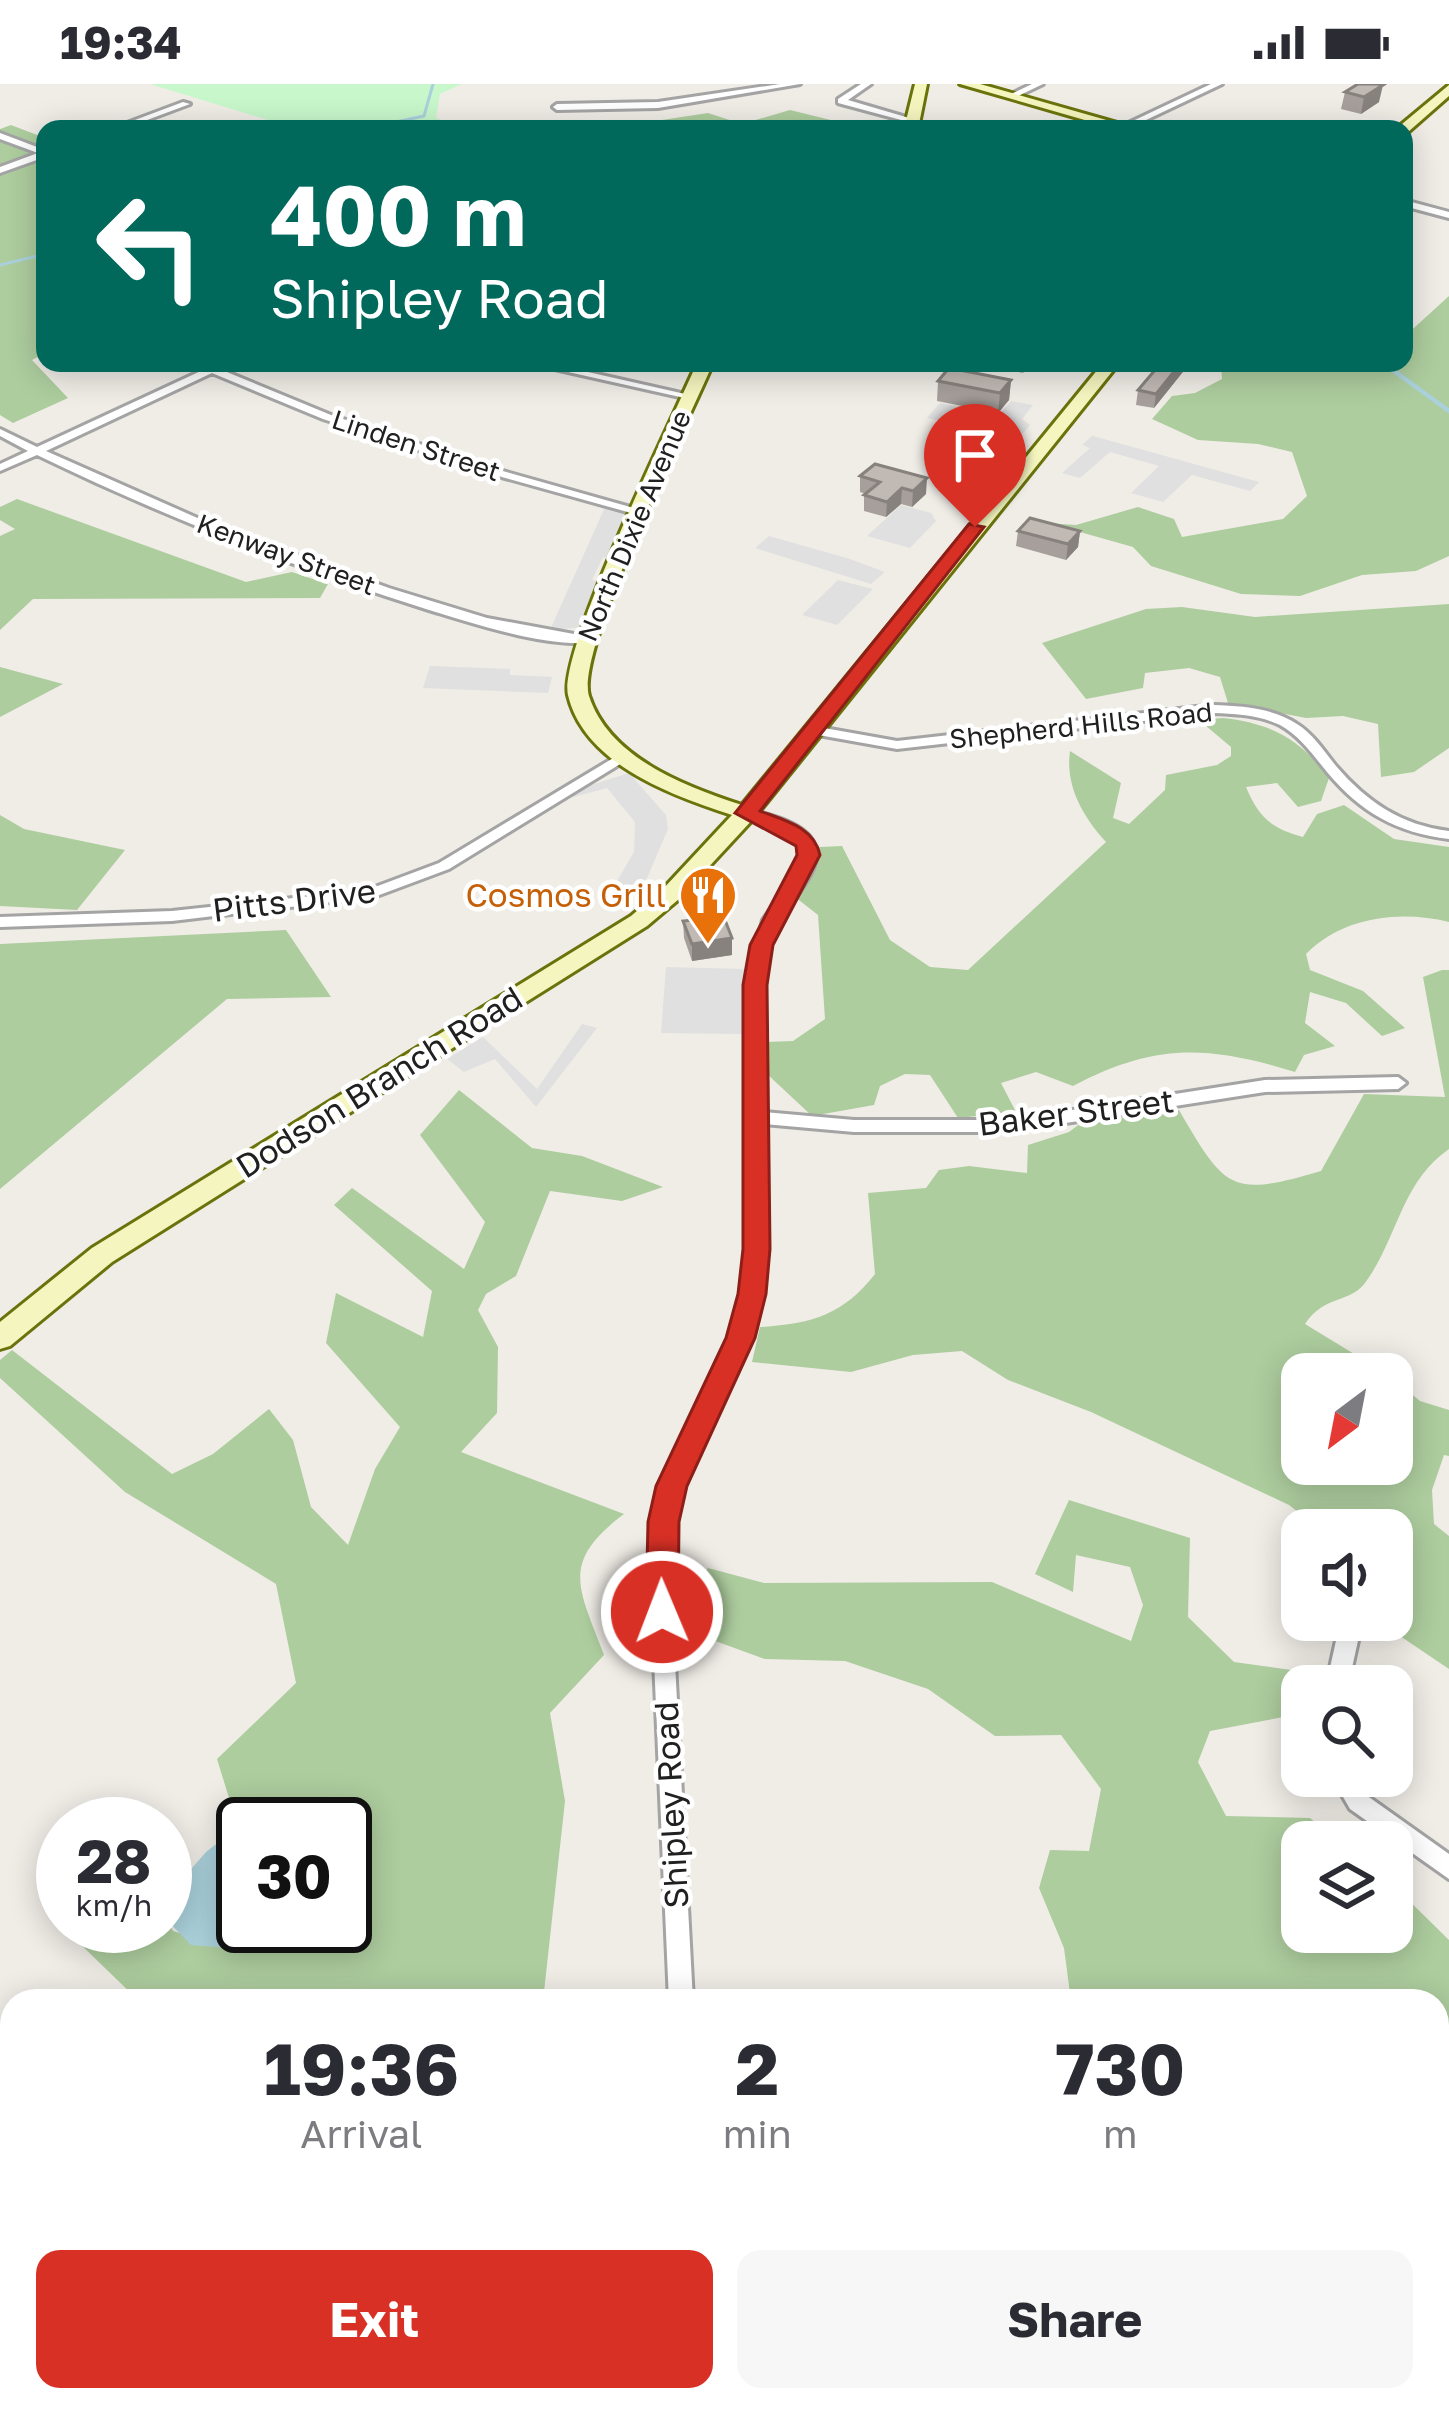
<!DOCTYPE html>
<html lang="en">
<head>
<meta charset="utf-8">
<style>
	:root { --surface:#fff; --page:#f7f7f7; --text:#2b2b33; --muted:#7c7c81; --accent:#d93025 }
	body { margin:0; font-family:"Golos Text",sans-serif; background:var(--page); color:var(--text); height:100vh; display:flex; flex-direction:column; font-size:45px; white-space:nowrap }
	* { box-sizing:border-box; margin:0 }
	p { font-size:39px; color:var(--muted) }
	.icon { flex:none; width:66px; height:66px; fill:none; stroke:currentColor; stroke-width:2; stroke-linecap:round; stroke-linejoin:round }
	.map { position:relative; flex:1; overflow:hidden }
	.side { position:absolute; left:0px; top:1905px; width:1449px; height:423px; display:flex; flex-direction:column; background:var(--surface); border-radius:36px 36px 0 0; box-shadow:0 6px 30px #0003 }
	.side>* { flex:none }
	.banner { position:absolute; left:36px; top:36px; width:1377px; height:252px; border-radius:24px; box-shadow:0 6px 30px #0003; background:#00695c; color:#fff; overflow:hidden }
	.needle { width:78px; rotate:212deg }
	.tools { position:absolute; left:1281px; top:1269px; display:grid; gap:24px }
	.tools a { display:grid; place-items:center; width:132px; height:132px; border-radius:24px; background:var(--surface); box-shadow:0 6px 30px #0003; font-size:60px }
	.speed { position:absolute; left:36px; top:1713px; display:flex; gap:24px; font-size:60px; font-weight:700; text-align:center }
	.speed>* { display:grid; place-content:center; width:156px; height:156px; border-radius:50%; background:var(--surface); box-shadow:0 6px 30px #0003; line-height:1 }
	.speed small { font-size:30px; font-weight:400 }
	.speed .limit { border:6px solid #111; border-radius:18px; background:#fff; color:#111 }
	.pin { position:absolute; display:grid; place-items:center; width:102px; height:102px; color:#fff; margin:-123px -51px; border-radius:50% 50% 50% 0; rotate:-45deg; box-shadow:0 0 12px #0007 }
	.pin .icon { rotate:45deg }
	.me { position:absolute; width:132px; margin:-66px; rotate:359deg; stroke-linejoin:round; filter:drop-shadow(0 0 9px #0008) }
	.turn { display:flex; align-items:center; gap:42px; height:252px; padding:0 36px; font-size:54px }
	.turn .icon { width:156px; height:156px; stroke-width:2.5 }
	.turn b { display:block; font-size:84px; line-height:102px }
	.eta { display:flex; justify-content:space-evenly; align-items:center; height:204px; text-align:center }
	.eta b { font-size:72px; font-weight:700; line-height:84px }
	.button { display:flex; gap:24px; margin-top:auto; padding:24px 36px }
	.button a { flex:1; height:138px; border-radius:24px; background:var(--accent); color:#fff; font-size:48px; font-weight:700; line-height:138px; text-align:center }
	.button a+a { background:var(--page); color:var(--text) }
	.status { display:flex; justify-content:space-between; align-items:center; height:84px; padding:0 60px; background:var(--surface); direction:ltr }
	.status svg { height:33px; fill:currentColor }
	.map>svg:first-child { display:block }
</style>
</head>
<body>
<div class="status"><b>19:34</b><svg viewBox="0 0 49 12"><path d="M0 12V9h3v3zM5 12V6h3v6zM10 12V3h3v9zM15 12V0h3v12zM26 1h20v11H26zM47 4h2v5h-2z"/></svg></div>
<div class="map">
<svg width="1449" height="2327" viewBox="0 0 1449 2327">
	<rect width="100%" height="100%" fill="#f0ede7"/>
	<path fill="#e9dae6" d="M12 2284V2316H493L492 2325 698 2316V2327H0V2298Z"/>
	<path fill="#adcd9e" d="M790 26 839 38 826 45H603L708 29 742 40Z
		M11 41 45 54V269L32 276 68 314 13 339 0 331V45Z
		M1449 212V472L1416 487 1362 491 1300 512 1241 510 1151 482 1133 463 1048 439 1076 441 1138 423 1174 435 1182 453 1283 435 1307 412 1292 368 1258 360 1198 356 1152 335 1172 312 1195 309 1222 295 1221 279H1404V253Z
		M17 415 246 498 292 488 328 500 320 514 33 515 0 546V452L15 445 0 436V423Z
		M1449 520V664L1414 688 1381 693 1378 640 1343 632 1306 634 1228 619 1220 593 1189 584 1145 589 1143 604 1086 615 1042 559 1146 525 1182 523 1255 533Z
		M0 583 63 600 0 633Z
		M1223 634C1270 639 1301 655 1329 694L1321 717 1298 723 1277 699 1246 703C1259 734 1271 744 1303 753L1317 730 1344 721 1394 755 1449 763V838C1399 826 1343 833 1306 870L1310 886 1363 907 1405 944 1382 952 1346 919 1310 908 1305 939 1335 962 1304 971 1295 988C1207 961 1155 959 1073 1002L1036 988 1001 999 1016 1028 958 1034 930 991 905 990 880 1002 874 1021 812 1032 766 989V958L793 957 825 935 818 831 795 813 813 784 820 763 842 762 890 856 930 883 968 886 1106 758C1083 733 1065 702 1070 667L1121 699 1113 734 1129 740 1165 706 1166 691 1217 681 1231 672V663L1199 636Z
		M0 731 24 745 125 766 77 826 0 822Z
		M286 846 331 913 227 915 0 1105V860Z
		M1442 886H1449V1065C1401 1098 1398 1154 1365 1199 1349 1220 1325 1210 1305 1240L1387 1290H1302V1380H1392V1294L1420 1317 1449 1326V1372L1444 1371 1432 1406 1434 1440 1449 1452V1585L1400 1552 1390 1536 1392 1446H1321L1289 1421 1091 1328 1008 1296 962 1267 913 1271 851 1288 752 1278 760 1243C811 1240 843 1231 875 1190L868 1109 926 1104 939 1086 969 1082 1027 1089 1028 1061 1069 1048 1081 1039 1179 1026C1225 1105 1230 1114 1321 1087L1364 1010 1445 1013 1423 893Z
		M459 1006 532 1064 582 1072 663 1103 622 1117 550 1107 516 1192 486 1210 478 1226 498 1263 497 1329 461 1368 624 1430C559 1479 579 1504 604 1571L550 1629 565 1717 543 1917H139L75 1855 114 1842H165V1834L173 1847 230 1864 243 1824V1842H345V1740L238 1743 217 1675 296 1599 276 1500 125 1408 0 1294V1276L12 1266 172 1390 213 1370 269 1325 293 1356 311 1423 348 1461 375 1385 400 1343 326 1259 336 1209 423 1253 432 1207 334 1121 352 1104 464 1185 485 1138 420 1051Z
		M1069 1416 1190 1454 1188 1533 1234 1578 1312 1589 1308 1602H1302L1299 1630 1210 1647 1198 1678 1226 1732 1310 1734 1339 1758H1302V1848H1392V1800L1449 1856V2189H1437V1917H1071L1064 1864 1039 1804 1050 1766 1089 1767 1101 1705 1061 1651 995 1652 928 1605 845 1577 765 1575 707 1554 690 1513 708 1484 764 1499 992 1498 1131 1557 1143 1521 1130 1483 1076 1471 1073 1508 1035 1490Z
		M0 2062 12 2073V2284L0 2298Z"/>
	<path fill="#c8f7cb" d="M150 0H462L440 10 436 34 465 45H297Z"/>
	<path fill="#e0e0e0" d="M1011 317 1033 321 1022 335 1030 341 1020 353 927 334 940 319 999 331Z
		M1093 351V352L1259 398 1250 407 1192 391 1163 418 1131 409 1159 382 1110 368 1080 394 1062 389 1090 364 1082 361Z
		M901 421 931 429 936 437 910 464 867 452Z
		M605 423 631 433 614 474 603 473 592 496 604 499 585 543 550 546Z
		M769 452 850 475 885 488 871 500 755 464Z
		M838 496 873 505 837 541 802 531Z
		M430 582 510 585V591L552 593 548 609 423 604Z
		M629 689 666 731 668 745 642 806 610 809 634 768 635 738 607 704 570 714 566 709Z
		M666 883 745 885 743 950 661 949Z
		M582 940 597 944 536 1023 495 975 464 988 447 975 483 953 537 1005Z"/>
	<path fill="#aad1db" d="M238 1743 243 1744V1824L230 1864 191 1861 165 1834V1815L206 1768Z"/>
	<g fill="none" stroke-linecap="round" stroke-linejoin="round">
		<path stroke="#aad1db" stroke-width="3" d="M363 45 424 32 433 0
			M0 181 45 170"/>
		<path stroke="#aad1db" stroke-width="4.5" d="M1390 284 1449 327"/>
		<defs>
			<path id="street" d="M780 0H800L658 24 557 26 553 23 557 20 658 18Z
				M861 0H871L848 16 916 36V40L838 19V15Z
				M1032 0H1043L1014 14 1007 12Z
				M1211 0H1222L1127 45 1120 43Z
				M183 18 190 20 123 45H111Z
				M0 49 45 66V73L0 89V83L38 69 0 55Z
				M1404 116 1449 128V134L1404 122Z
				M191 279H205L331 331 499 386 648 428 642 432 491 390 323 335 212 289 46 367 202 436 389 504 487 534 590 553V559C540 562 476 540 429 526 295 484 163 432 37 371L0 387V380L28 367 0 352V345L37 363 203 286Z
				M528 279H548L694 312 689 315Z
				M1214 621C1242 622 1273 624 1297 640 1313 650 1324 667 1336 682 1367 718 1401 741 1449 747V755C1397 749 1360 728 1327 688 1313 671 1300 652 1280 641 1259 631 1236 630 1214 629L897 665 813 650 806 646 813 642 897 657Z
				M625 667 632 671 630 674 449 785 374 813 172 837 0 843V833L172 827 367 806 439 779Z
				M746 725C768 731 811 739 816 766 820 792 782 824 774 849 756 906 763 969 764 1028L854 1036H1008L1265 996 1398 993 1406 999 1398 1005 1265 1008 1008 1048H854L764 1040 765 1165 761 1210 749 1254 681 1402 670 1485 693 1917H669L650 1485 661 1402 731 1254 743 1210 747 1165V901L763 836 796 788 802 768 799 760 790 751 741 732V726Z
				M1356 1536 1361 1543 1348 1602H1326L1339 1543 1343 1537Z
				M1331 1692H1354L1366 1711 1449 1770V1795L1350 1725Z
				M702 2316H730L731 2327H703Z
				M1292 2316H1332L1338 2327H1298Z"/>
			<path id="secondary" d="M915 0H927L918 45H904Z
				M960 0H980L1138 45H1116Z
				M1449 1V12L1408 48 1396 45Z
				M697 279H713C689 335 575 567 589 612 609 674 686 703 742 721L1103 279H1119L754 734 679 815 647 842 112 1178 10 1262 0 1265V1238L92 1164 631 832 663 805 732 731C673 712 584 680 568 611 558 567 673 334 697 279Z"/>
		</defs>
		<use href="#street" stroke="#a4a4a4" stroke-width="6"/>
		<use href="#secondary" stroke="#6a730b" stroke-width="6"/>
		<use href="#street" fill="#fff" fill-rule="evenodd"/>
		<use href="#secondary" fill="#f5f6bf" fill-rule="evenodd"/>
	</g>
	<path fill="#a69f9b" d="M1358 0 1379 18 1361 30 1341 25 1345 8Z
		M976 279H1032L1023 289Z
		M1161 279H1190L1154 324 1136 321 1138 306Z
		M1011 296 1009 316 998 329 937 317 938 297Z
		M860 392 926 410 912 423 901 420 886 433 864 427V411L866 410 860 408Z
		M1018 447H1080L1078 463 1066 476 1016 462Z
		M689 822 732 854V871L692 877 684 854 683 837 689 836Z"/>
	<path fill="#87827e" d="M1383 1 1379 18 1361 30 1364 13Z
		M1181 279H1190L1154 324 1156 310Z
		M1011 296 1009 316 998 329 1000 309Z
		M927 394 926 410 912 423 913 407Z
		M902 404 901 420 886 433 887 418Z
		M1080 447 1078 463 1066 476 1068 460Z
		M732 854V871L692 877V860Z"/>
	<path fill="#c1b9b4" stroke="#87827e" stroke-width="3" d="M1358 0H1377L1383 1 1364 13 1345 8Z
		M1161 279H1181L1156 310 1138 306Z
		M949 284 1011 296 1000 309 938 297Z
		M875 380 927 394 913 407 902 404 887 418 864 411 880 398 860 392Z
		M1030 434 1080 447 1068 460 1018 447Z
		M718 818 732 854 692 860 683 837 694 836 689 822Z"/>
	<path fill="#d93025" stroke="#8d1f18" stroke-width="3" d="M969 440 984 443 760 727C784 736 814 743 820 771L773 861 767 901 770 1165 766 1210 755 1254 687 1402 679 1438 678 1528 674 1538 662 1542 651 1538 646 1528 648 1438 656 1402 726 1254 738 1210 743 1165V901L750 861 797 771 796 762 735 729Z"/>
	<defs>
		<symbol id="restaurant-pin" viewBox="-11 -11 22 30"><path d="M0 17L-7.5 6A9.5 9.5 0 1 1 7.5 6Z" fill="#e8710a" stroke="#fff"/><path d="M-5-6h1v4h1v-4h1v4h1v-4h1v5L-1.5 .5V6h-2V.5L-5-1ZM5-6V6H3V1.5H1.5Q1.5-4 5-6Z" fill="#fff"/></symbol>
	</defs>
	<g fill-rule="evenodd">
		<use href="#restaurant-pin" x="675" y="778" width="66" height="90"/>
	</g>
	<g text-anchor="middle" stroke-width="9" stroke-linejoin="round" paint-order="stroke">
		<g font-size="27" fill="#202020" stroke="#fff">
			<text transform="translate(416 362) rotate(18)" y="9">Linden Street</text>
			<text transform="translate(635 442) rotate(-67)" y="9">North Dixie Avenue</text>
			<text transform="translate(286 471) rotate(20)" y="9">Kenway Street</text>
			<text transform="translate(1081 642) rotate(-6)" y="9">Shepherd Hills Road</text>
		</g>
		<g font-size="33" fill="#c56008" stroke="#fff" text-anchor="end">
			<text x="666" y="823">Cosmos Grill</text>
		</g>
		<g font-size="33" fill="#202020" stroke="#fff">
			<text transform="translate(294 816) rotate(-7)" y="12">Pitts Drive</text>
			<text transform="translate(379 998) rotate(-32)" y="12">Dodson Branch Road</text>
			<text transform="translate(1076 1028) rotate(-7)" y="12">Baker Street</text>
			<text transform="translate(671 1721) rotate(-93)" y="12">Shipley Road</text>
		</g>
	</g>
</svg>
<div class="tools">
<a><svg class="needle" viewBox="-14 -14 28 28"><path d="M0-13l5 13h-10z" fill="#e53935"/><path d="M0 13l5-13h-10z" fill="#7c7c81"/></svg></a>
<a><svg class="icon" aria-label="sound" viewBox="0 0 24 24"><path d="M4 9h4l5-4v14l-5-4H4zM17 9q2 3 0 6"/></svg></a>
<a><svg class="icon" aria-label="search" viewBox="0 0 24 24"><circle cx="10" cy="10" r="6"/><path d="M15 15l6 6"/></svg></a>
<a><svg class="icon" aria-label="layers" viewBox="0 0 24 24"><path d="M12 4l9 5-9 5-9-5zM3 14l9 5 9-5"/></svg></a>
</div>
<div class="speed"><div>28<small>km/h</small></div><div class="limit">30</div></div>
<div class="pin" style="left:975px;top:443px;background:#d93025"><svg class="icon" aria-label="arrive" viewBox="0 0 24 24"><path d="M6 21V4h12l-3 4 3 4H6"/></svg></div>
<svg class="me" style="left:662px;top:1528px" viewBox="-20 -20 40 40"><circle r="17" fill="#d93025" stroke="#fff" stroke-width="3"/><path d="M0-11L8 9 0 5-8 9z" fill="#fff"/></svg>
<div class="banner">
<div class="turn"><svg class="icon" aria-label="left" viewBox="0 0 24 24"><path d="M17 20v-9H6M10 6l-5 5 5 5"/></svg><div><b>400 m</b>Shipley Road</div></div>
</div>
<section class="side">
<div class="eta">
<div><b>19:36</b><p>Arrival</p></div>
<div><b>2</b><p>min</p></div>
<div><b>730</b><p>m</p></div>
</div>
<div class="button"><a>Exit</a><a>Share</a></div>
</section>
</div>
</body>
</html>
